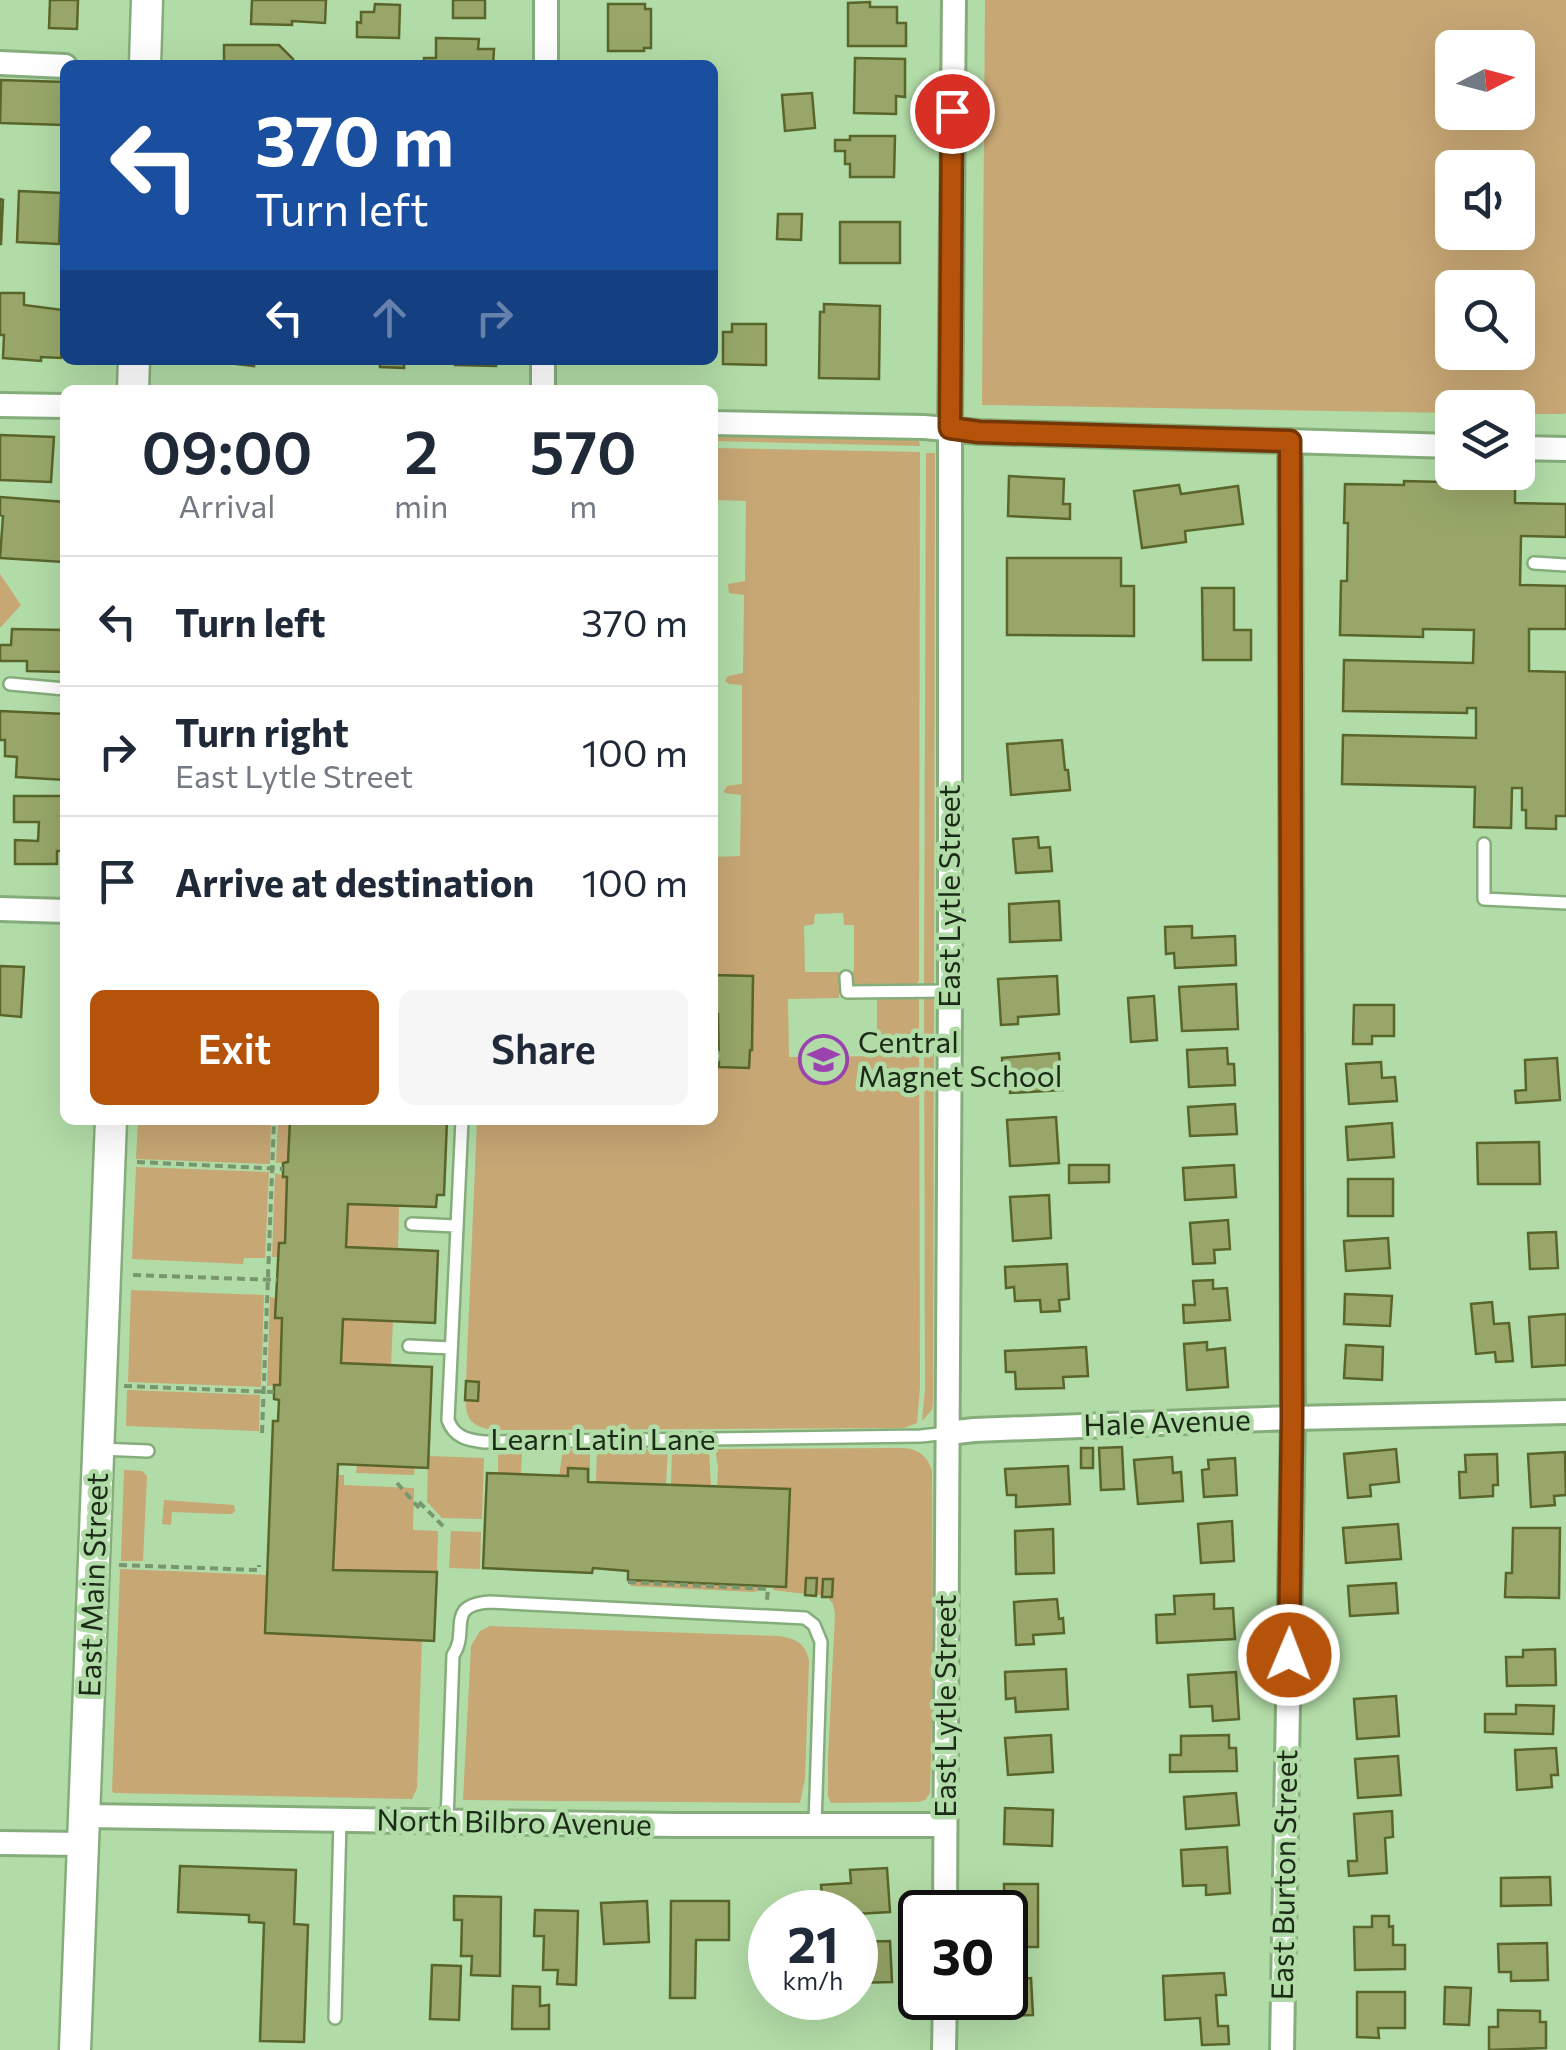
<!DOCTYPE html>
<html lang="en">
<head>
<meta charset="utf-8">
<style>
	:root { --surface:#fff; --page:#f6f6f7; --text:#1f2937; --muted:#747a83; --line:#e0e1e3; --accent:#b45309 }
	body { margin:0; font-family:Commissioner,sans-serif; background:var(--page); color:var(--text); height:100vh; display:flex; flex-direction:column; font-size:38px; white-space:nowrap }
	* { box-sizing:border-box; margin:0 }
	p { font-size:32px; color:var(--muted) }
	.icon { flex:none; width:55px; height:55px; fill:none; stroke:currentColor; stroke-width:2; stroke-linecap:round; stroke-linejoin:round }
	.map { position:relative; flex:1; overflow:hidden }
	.drawer { position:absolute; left:60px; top:385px; width:658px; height:740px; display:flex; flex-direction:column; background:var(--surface); border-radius:15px; box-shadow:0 10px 40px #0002 }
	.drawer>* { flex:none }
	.hud { position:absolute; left:60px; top:60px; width:658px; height:305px; border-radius:15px; box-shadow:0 10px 40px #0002; background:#1a4fa0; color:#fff; overflow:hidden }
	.needle { width:65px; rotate:84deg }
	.tools { position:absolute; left:1435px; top:30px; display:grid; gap:20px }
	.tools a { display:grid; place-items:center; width:100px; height:100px; border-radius:15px; background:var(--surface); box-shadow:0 10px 40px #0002; font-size:50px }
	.speed { position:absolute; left:748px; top:1890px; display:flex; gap:20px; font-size:50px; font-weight:700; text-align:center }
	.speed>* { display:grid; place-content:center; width:130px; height:130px; border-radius:50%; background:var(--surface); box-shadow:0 10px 40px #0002; line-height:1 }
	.speed small { font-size:25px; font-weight:400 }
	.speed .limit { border:5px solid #111; border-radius:15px; background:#fff; color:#111 }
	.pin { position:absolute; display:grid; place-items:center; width:85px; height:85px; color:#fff; margin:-42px; border:5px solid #fff; border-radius:50%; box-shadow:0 2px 10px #0007 }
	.me { position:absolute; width:110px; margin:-55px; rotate:1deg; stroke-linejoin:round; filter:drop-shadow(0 0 8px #0008) }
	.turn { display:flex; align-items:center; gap:35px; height:210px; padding:0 30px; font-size:45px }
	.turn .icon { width:130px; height:130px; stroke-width:2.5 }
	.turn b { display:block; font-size:70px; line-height:85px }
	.lanes { display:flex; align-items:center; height:95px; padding:0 30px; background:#0003; justify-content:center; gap:50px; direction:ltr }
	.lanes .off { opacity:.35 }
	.eta { display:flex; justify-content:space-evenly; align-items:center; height:170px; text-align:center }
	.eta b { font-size:60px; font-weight:600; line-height:70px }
	.action { display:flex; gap:20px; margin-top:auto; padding:20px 30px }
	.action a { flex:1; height:115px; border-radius:15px; background:var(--accent); color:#fff; font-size:40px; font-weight:600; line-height:115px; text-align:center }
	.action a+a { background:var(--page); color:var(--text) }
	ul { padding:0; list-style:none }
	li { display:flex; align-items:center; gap:30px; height:130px; padding:0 30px; border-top:2px solid var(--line) }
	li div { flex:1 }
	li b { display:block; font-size:38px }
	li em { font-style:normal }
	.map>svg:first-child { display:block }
</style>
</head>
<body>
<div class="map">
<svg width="1566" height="2050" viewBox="0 0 1566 2050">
	<rect width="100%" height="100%" fill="#b2dca7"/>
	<path fill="#c7a774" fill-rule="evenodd" d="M985 0H1566V413L1564 414H1518V408H1452V413L982 405ZM1452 48H1518V112H1452ZM1452 168H1518V232H1452ZM1452 288H1518V352H1452Z
		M713 436 910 440 919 441 920 446 713 441Z
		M713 448 920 452 919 981 915 985 853 987 851 972 854 971V925H844L843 913 815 914 814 924 804 926 805 972H839V998L788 999 789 1057 877 1056V1000L887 996 919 997 920 1387 917 1423 904 1428 495 1430C475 1427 465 1422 466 1400H478L479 1383 466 1381 477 1120H712L713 1066 749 1067 750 1050 752 1049 753 976 713 975V857L740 856 741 795 725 793 724 791 727 786 742 784V685L729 684 725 681 728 676 743 673 744 595 729 593 728 584 745 581 746 501 713 500Z
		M926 453H935L934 984H924Z
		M0 574 21 605 0 628Z
		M924 998 934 999 933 1403 932 1410 922 1421 925 1389Z
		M138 1120H271L270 1164 136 1159Z
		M278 1120H290L288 1162 276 1163Z
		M136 1167 269 1172 265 1258H244L243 1264 132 1259Z
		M275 1173 287 1177 285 1243H279L278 1257H272Z
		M348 1204 399 1206 398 1249 346 1247Z
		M131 1290 264 1295 261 1387 128 1382Z
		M270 1297 276 1298 275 1317 282 1318 280 1385 267 1386Z
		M343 1319 393 1321 391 1365 341 1363Z
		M127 1390 260 1395 259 1431 126 1426Z
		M709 1448 711 1487 671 1485 672 1449Z
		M902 1448C918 1449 927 1455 932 1470L933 1683 930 1793 925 1800 918 1802 831 1803 828 1796V1758L835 1614 833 1604 829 1599 832 1597 833 1580 823 1579 822 1595H816L817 1578H806L805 1594 773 1590V1586H786L790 1490 717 1487 718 1467 715 1449Z
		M668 1449 666 1485 596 1482 597 1450Z
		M563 1450H590V1482H588V1469H569L568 1476H559Z
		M498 1454H522L521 1474H498Z
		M428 1456 484 1458 482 1519 442 1518 427 1502Z
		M357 1465 415 1467 414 1475 356 1473Z
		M124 1470 142 1471 147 1476 143 1561H121Z
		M337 1475H344V1485L414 1488 413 1530 438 1531 437 1572 333 1570Z
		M164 1500 234 1505 235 1511 232 1514H226L172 1512 171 1525 162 1524Z
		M451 1531 481 1532 480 1569 449 1568Z
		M120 1569 267 1575 265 1633 422 1640 417 1788 412 1799 114 1793 112 1791Z
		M628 1580 762 1586V1589L754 1592 631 1586Z
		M490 1626 778 1636C795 1638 806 1643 809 1661L805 1779 800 1803 463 1800 471 1646 480 1631Z"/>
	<path fill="#98a769" stroke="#59652a" stroke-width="2.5" d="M50 0H78L77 29 49 28Z
		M252 0H326L325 23 292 21V25L251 24Z
		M453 0H485V18H453Z
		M870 2V7H897V23H906V46H848V3Z
		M375 4 400 5 399 38 357 37V22L361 23V12H374Z
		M608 4H645V9H651V48H644V51H608Z
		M436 38 479 39 478 49H494L493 65H424V58H436Z
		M224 45H279L293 59V65H208L224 64Z
		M855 58 905 59V97L896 96V114L854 113Z
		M1 80 65 82 64 125 0 123Z
		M812 93 815 128 785 131 782 95Z
		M850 136H895L894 177H850V164H845V151H835V140H850Z
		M19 191 61 193 59 244 17 242Z
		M0 199 3 200 1 244H0Z
		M778 214H802L801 240 777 239Z
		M840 222H900V263H840Z
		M0 293H24V305L63 310 61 358 41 357V361L3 358 4 335H0Z
		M824 304 880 306 879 379 819 378 820 312H824Z
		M732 324H766V365L723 364V332H732Z
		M227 360H254V366L227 363Z
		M380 360H404V368L380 367Z
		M455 360H496V366L455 365Z
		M594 360H642V363L594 362Z
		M665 360H706V363H665Z
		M0 435 54 437 51 482 0 480Z
		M1485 472H1507V482H1495V488H1515V503L1566 504V537L1521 536 1520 585 1566 586V629H1529V671L1566 672V816H1556V829L1526 828V810H1522V788H1512L1511 828 1474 827 1475 787 1342 784 1343 735 1476 738V708H1467V713L1343 711 1344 660 1473 663 1474 630 1423 629V637L1340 635 1341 581H1347L1348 523H1344L1345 484 1404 485V481L1485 483Z
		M1009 476 1064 479 1063 504H1070V519L1008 516Z
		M1179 485 1181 494 1238 486 1243 524 1185 531 1186 542 1142 548 1134 491Z
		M0 497 65 502 63 562 0 558 3 516 0 515Z
		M1007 558H1121V586H1134V636L1007 635Z
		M1202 588H1234V630H1251V660H1203Z
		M12 629 65 630V672L27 671V661H0V645H11Z
		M0 711 65 714V780L16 777 17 757 5 756V740H0Z
		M1062 740 1065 770H1068L1070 790 1011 795 1007 744Z
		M14 796H62V808H65V851H57V864H15V840L38 841 39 822H14Z
		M1038 837 1039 848 1050 847 1052 871 1016 873 1013 839Z
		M1059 901 1061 940 1010 942 1009 904Z
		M1192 926V938L1235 936 1236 965 1175 968 1174 953 1166 954 1165 927Z
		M0 966 24 967 21 1017 0 1015Z
		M712 975 753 976 752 1050H750L749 1068 719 1067 718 1014H712Z
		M1057 976 1059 1014 1018 1017V1024L1001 1025 998 979Z
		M1236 984 1238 1029 1182 1031 1179 987Z
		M1154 996 1157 1040 1131 1042 1128 998Z
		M1354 1005H1394V1036H1372V1044H1353Z
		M1227 1048 1228 1064H1234L1235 1085 1189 1087 1187 1050Z
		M1059 1053 1062 1090 1010 1093 1009 1077H1003L1002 1058Z
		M1557 1058 1560 1100 1516 1103 1515 1091 1526 1090 1525 1060Z
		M1381 1062 1382 1078 1395 1077 1397 1101 1349 1104 1346 1064Z
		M1235 1104 1237 1134 1190 1136 1188 1107Z
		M1056 1117 1059 1163 1010 1166 1007 1120Z
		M290 1120H447L444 1195H437L436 1207 348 1204 346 1247 438 1251 435 1323 343 1319 341 1363 432 1367 428 1468 338 1464 333 1570 437 1572 434 1641 265 1633 273 1421H278L279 1400 274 1399V1385H280L282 1318H275L279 1243H285L287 1177H283V1163L288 1162Z
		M1392 1123 1394 1157 1348 1160 1346 1127Z
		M1539 1142 1540 1184H1478L1477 1143Z
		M1069 1165H1109V1182L1069 1183Z
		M1234 1165 1236 1197 1185 1200 1183 1168Z
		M1348 1179H1393V1216H1348Z
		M1049 1195 1051 1238 1013 1241 1010 1197Z
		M1228 1220 1230 1249 1214 1250 1215 1263 1193 1264 1190 1223Z
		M1556 1232 1558 1268 1530 1269 1528 1233Z
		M1388 1238 1390 1268 1346 1271 1344 1241Z
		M1067 1264 1069 1299 1059 1300 1060 1311 1041 1312 1040 1300 1015 1301 1014 1287 1006 1288 1005 1267Z
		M1213 1280V1289L1227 1288 1230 1320 1184 1323 1183 1305H1195L1193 1281Z
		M1345 1294 1392 1296 1390 1326 1344 1324Z
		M1492 1302 1494 1324 1509 1323 1513 1361 1496 1362 1495 1352 1476 1354 1471 1304Z
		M1566 1314V1365L1532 1367 1529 1317Z
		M1207 1342V1350L1225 1348 1228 1387 1187 1390 1184 1344Z
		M1346 1345 1383 1347 1382 1380 1344 1378Z
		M1086 1347 1088 1376 1063 1377 1064 1388 1016 1389 1015 1372H1006L1005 1351Z
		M466 1381 479 1382 478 1401 465 1400Z
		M1122 1447 1124 1489 1101 1490 1099 1448Z
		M1081 1448H1093V1468H1081Z
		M1396 1449 1399 1482 1370 1485 1371 1496 1348 1498 1344 1454Z
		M1565 1452 1566 1495 1554 1496 1555 1505 1531 1507 1528 1454Z
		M1497 1454 1498 1485H1493V1496L1460 1498 1459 1472H1466L1465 1455Z
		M1172 1457 1173 1473 1181 1472 1183 1501 1138 1504 1134 1460Z
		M1235 1458 1237 1495 1204 1497 1202 1470 1209 1469 1208 1460Z
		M1068 1466 1070 1504 1016 1507V1495H1007L1005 1469Z
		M568 1468 588 1469V1482L790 1489 786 1587 628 1580V1571L593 1568 592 1573 483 1568 487 1473 568 1476Z
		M1232 1521 1234 1561 1201 1563 1198 1524Z
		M1398 1524 1401 1559 1346 1563 1343 1528Z
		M1513 1528H1560L1559 1598 1505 1597 1506 1573H1512Z
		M1053 1529 1054 1573 1016 1574 1015 1531Z
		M806 1578H817L816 1596 805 1595Z
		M823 1579H833L832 1597H822Z
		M1396 1583 1398 1613 1350 1616 1348 1586Z
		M1214 1594V1609L1233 1608 1235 1639 1157 1643 1156 1615 1175 1614 1174 1596Z
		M1057 1599 1059 1619 1063 1618 1064 1633 1033 1635 1034 1644 1016 1645 1014 1602Z
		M1555 1649 1556 1685 1507 1686 1506 1657H1523V1650Z
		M1066 1669 1068 1709 1016 1712 1015 1698 1006 1699 1005 1672Z
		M1236 1672 1239 1719 1213 1721 1212 1706 1190 1707 1188 1675Z
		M1396 1696 1399 1736 1357 1739 1354 1699Z
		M1516 1705 1554 1706 1553 1734 1485 1732V1714H1516Z
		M1051 1735 1053 1772 1008 1775 1005 1738Z
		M1229 1735V1748H1236L1237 1771 1170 1772V1755H1181V1736Z
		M1556 1748 1558 1775H1551L1552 1787 1517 1790 1515 1750Z
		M1398 1756 1401 1795 1358 1798 1355 1759Z
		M1236 1793 1239 1825 1186 1829 1184 1797Z
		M1005 1808 1053 1810 1052 1846 1004 1844Z
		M1392 1811 1393 1837 1385 1838 1387 1873 1349 1876 1348 1861H1357L1354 1814Z
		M1227 1847 1230 1893 1206 1895V1885L1183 1886 1181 1850Z
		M180 1866 296 1870 294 1924 308 1925 304 2042 260 2041 264 1923 249 1922V1915L178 1912Z
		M887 1868 890 1912 855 1914 847 1912V1903L823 1905 821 1885 851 1883 850 1870Z
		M1550 1877 1551 1905 1501 1906V1878Z
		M1004 1884H1038V1947H1005Z
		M454 1896 501 1897 500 1976 471 1975 472 1956H461L462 1920H454Z
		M647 1901 649 1942 604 1944 601 1903Z
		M671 1901H729V1940H696L695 1998H670Z
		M535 1910 578 1911 576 1985 557 1984 558 1970H543L544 1936H534Z
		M1372 1916H1389V1927L1393 1926V1945H1405V1969L1355 1970 1354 1927H1372Z
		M890 1941 892 1982 855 1983V1942Z
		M1547 1943 1548 1980 1511 1981V1972H1499L1498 1944Z
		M432 1965 461 1966 459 2020 430 2019Z
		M1224 1973 1226 1995H1216L1218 2026H1228L1229 2044 1202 2045 1200 2018 1165 2020 1163 1976Z
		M1031 1978 1033 2015 1005 2016V1980Z
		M513 1986 540 1987V2006L549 2005V2029H512Z
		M1445 1987 1471 1988 1469 2025 1444 2024Z
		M1357 1992H1405V2028H1378L1379 2038 1357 2037Z
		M1498 2010 1540 2011V2022H1546V2048L1489 2050V2027H1498Z"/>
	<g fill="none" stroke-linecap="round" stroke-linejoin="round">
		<defs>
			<path id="lane" d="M1534 563 1566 565
				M10 684 65 689
				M1484 844V899L1566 903
				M846 977 847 992 950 991
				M712 1055 713 1056
				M462 1120 448 1420C454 1437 467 1440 484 1442L921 1436 948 1433
				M412 1224 457 1226
				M409 1346 451 1348
				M99 1449 148 1451
				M447 1821 453 1655C470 1631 444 1605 490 1602L805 1618 814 1625 821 1642 815 1825
				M335 2018 340 1820"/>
			<path id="street" d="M0 63 65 66
				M546 65V0
				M543 390V360
				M0 405 65 406
				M712 423 924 427 979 432 1452 446
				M1518 448 1566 449
				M0 909 65 911
				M948 1433 974 1430 1293 1418 1566 1412
				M84 1816 675 1825H945
				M0 1843 83 1844
				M945 1912 950 991V429L954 0
				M944 2050 945 1998
				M1282 2050 1293 1418 1290 441"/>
			<path id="secondary" d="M145 65 147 0
				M133 390 134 360
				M75 2050 111 1120"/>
		</defs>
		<use href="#lane" stroke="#85ad7b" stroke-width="16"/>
		<use href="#street" stroke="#85ad7b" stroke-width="28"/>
		<use href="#secondary" stroke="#85ad7b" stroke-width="35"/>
		<path stroke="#78976f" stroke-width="4" stroke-dasharray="8 5" stroke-linecap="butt" d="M137 1162 283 1169
			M133 1275 277 1280
			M124 1386 274 1392
			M262 1433 274 1120
			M397 1483 419 1508
			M419 1502 444 1527
			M119 1565 259 1570V1565
			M628 1582 768 1589 767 1600"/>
		<use href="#lane" stroke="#fff" stroke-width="11"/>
		<use href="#street" stroke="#fff" stroke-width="22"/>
		<use href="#secondary" stroke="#fff" stroke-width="30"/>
	</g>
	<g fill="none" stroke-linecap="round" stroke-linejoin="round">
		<defs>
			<path id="route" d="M952 111 950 428 979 432 1290 441 1292 1418 1289 1655"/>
		</defs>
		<use href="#route" stroke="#753606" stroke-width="25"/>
		<use href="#route" stroke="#b45309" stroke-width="18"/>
	</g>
	<defs>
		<symbol id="school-ring" viewBox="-11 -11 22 22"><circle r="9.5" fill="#b2dca7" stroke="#9a43b0" stroke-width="1.5"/><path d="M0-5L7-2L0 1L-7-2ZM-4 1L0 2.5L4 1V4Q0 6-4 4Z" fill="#9a43b0"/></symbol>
	</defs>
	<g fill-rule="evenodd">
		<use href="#school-ring" x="796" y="1032" width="55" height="55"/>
	</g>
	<g text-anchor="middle" stroke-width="9" stroke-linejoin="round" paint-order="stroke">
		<g font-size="30" fill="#1c2b17" stroke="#b2dca7">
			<text transform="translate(950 896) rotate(-90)" y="10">East Lytle Street</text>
			<text transform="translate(1167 1423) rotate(-2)" y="10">Hale Avenue</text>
			<text x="603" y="1450">Learn Latin Lane</text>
			<text transform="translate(94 1585) rotate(-88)" y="10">East Main Street</text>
			<text transform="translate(946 1706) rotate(-90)" y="10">East Lytle Street</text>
			<text transform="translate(514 1823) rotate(1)" y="10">North Bilbro Avenue</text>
			<text transform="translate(1285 1875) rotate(-89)" y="10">East Burton Street</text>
		</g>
		<g font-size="30" fill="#1c2b17" stroke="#b2dca7" text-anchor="start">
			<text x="858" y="1053">Central<tspan x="858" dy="34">Magnet School</tspan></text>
		</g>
	</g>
</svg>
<div class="tools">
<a><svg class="needle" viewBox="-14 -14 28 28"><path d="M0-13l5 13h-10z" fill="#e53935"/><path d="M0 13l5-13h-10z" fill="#747a83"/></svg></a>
<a><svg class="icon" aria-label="sound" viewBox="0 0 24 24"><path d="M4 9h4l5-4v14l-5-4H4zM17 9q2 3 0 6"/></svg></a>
<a><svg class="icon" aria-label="search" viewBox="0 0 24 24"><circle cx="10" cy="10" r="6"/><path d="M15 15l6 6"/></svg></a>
<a><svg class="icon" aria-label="layers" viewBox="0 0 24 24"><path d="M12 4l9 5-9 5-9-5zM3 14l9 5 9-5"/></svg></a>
</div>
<div class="speed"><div>21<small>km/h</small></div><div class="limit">30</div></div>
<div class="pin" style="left:952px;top:111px;background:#d93025"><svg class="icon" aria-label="arrive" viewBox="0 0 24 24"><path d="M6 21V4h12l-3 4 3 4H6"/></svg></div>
<svg class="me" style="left:1289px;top:1655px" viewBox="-20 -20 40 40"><circle r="17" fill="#b45309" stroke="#fff" stroke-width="3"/><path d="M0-11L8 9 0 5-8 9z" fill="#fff"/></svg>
<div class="hud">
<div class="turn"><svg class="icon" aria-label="left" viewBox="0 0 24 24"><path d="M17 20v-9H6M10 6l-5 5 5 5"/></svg><div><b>370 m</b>Turn left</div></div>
<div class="lanes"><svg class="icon" aria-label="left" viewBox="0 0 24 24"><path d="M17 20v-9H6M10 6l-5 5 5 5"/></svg><svg class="icon off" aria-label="ahead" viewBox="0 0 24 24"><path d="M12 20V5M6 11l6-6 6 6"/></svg><svg class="icon off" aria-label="right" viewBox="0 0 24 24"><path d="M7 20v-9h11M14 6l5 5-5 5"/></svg></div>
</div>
<section class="drawer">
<div class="eta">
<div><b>09:00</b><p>Arrival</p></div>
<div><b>2</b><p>min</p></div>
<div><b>570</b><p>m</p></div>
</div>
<ul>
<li><svg class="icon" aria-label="left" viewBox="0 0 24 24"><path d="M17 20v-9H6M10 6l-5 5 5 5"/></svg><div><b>Turn left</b></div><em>370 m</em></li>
<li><svg class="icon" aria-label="right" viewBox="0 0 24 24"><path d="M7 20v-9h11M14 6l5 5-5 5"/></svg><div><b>Turn right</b><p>East Lytle Street</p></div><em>100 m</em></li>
<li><svg class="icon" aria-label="arrive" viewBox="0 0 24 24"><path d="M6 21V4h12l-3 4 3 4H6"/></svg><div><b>Arrive at destination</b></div><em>100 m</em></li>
</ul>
<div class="action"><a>Exit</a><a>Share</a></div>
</section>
</div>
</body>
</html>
